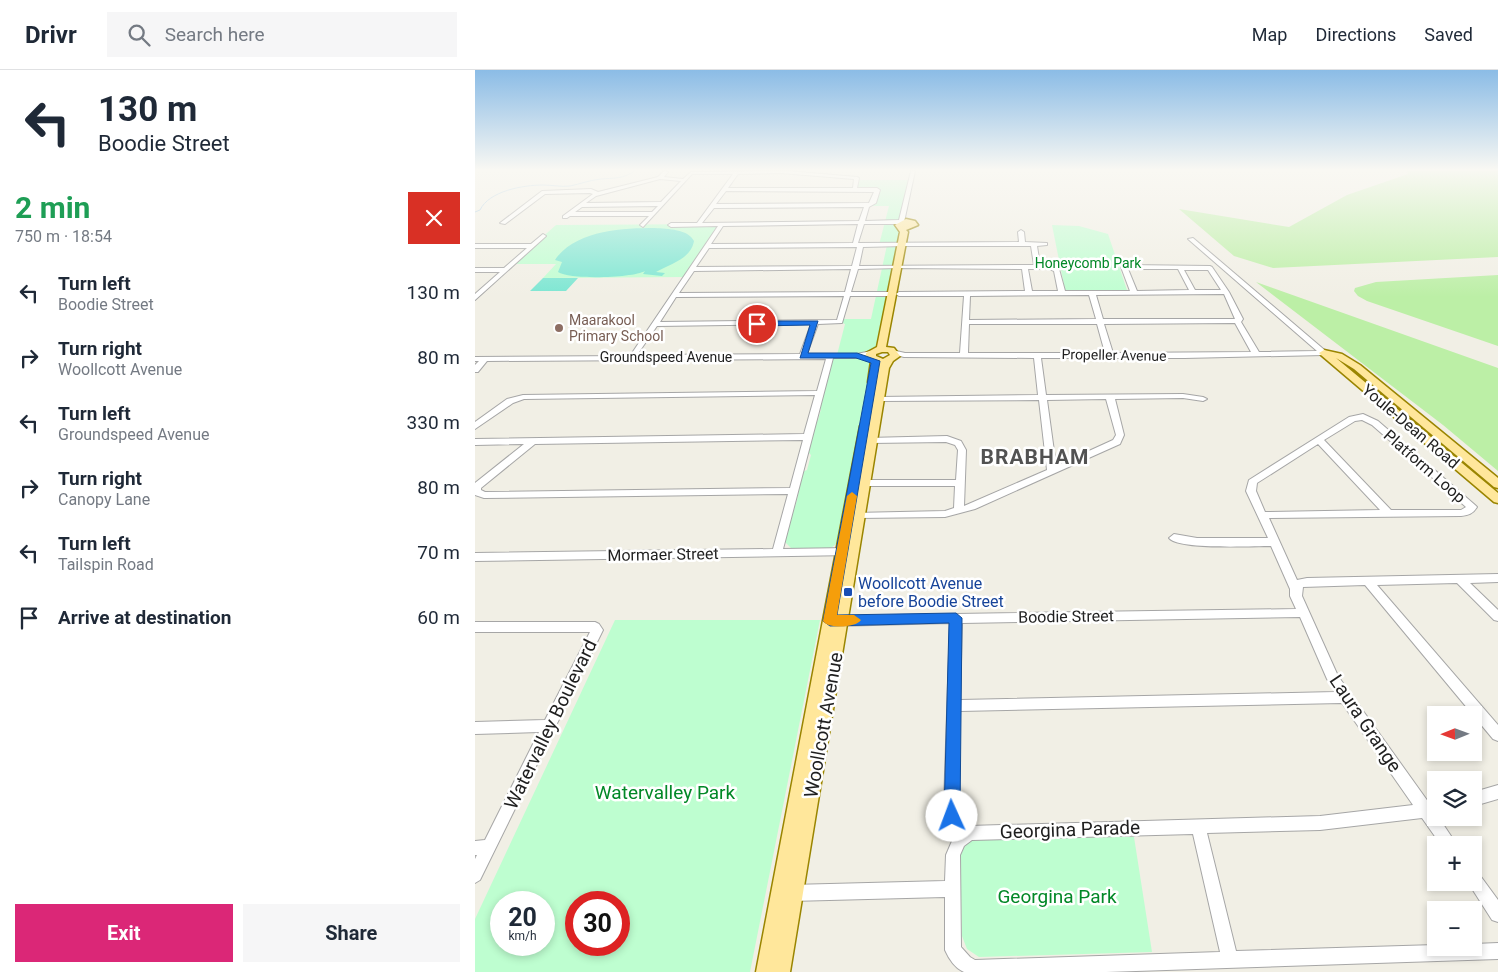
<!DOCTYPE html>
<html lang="en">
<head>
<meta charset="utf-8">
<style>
	:root { --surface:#fff; --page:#f6f6f7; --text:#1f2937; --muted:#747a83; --line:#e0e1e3; --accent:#db2777 }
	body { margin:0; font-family:Roboto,sans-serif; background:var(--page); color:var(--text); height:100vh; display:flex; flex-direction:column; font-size:19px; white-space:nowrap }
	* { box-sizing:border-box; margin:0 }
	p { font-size:16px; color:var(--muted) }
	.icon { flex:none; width:28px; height:28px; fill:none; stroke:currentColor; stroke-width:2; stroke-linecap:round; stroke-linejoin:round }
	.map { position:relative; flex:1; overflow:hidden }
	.panel { display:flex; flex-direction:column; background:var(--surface); width:475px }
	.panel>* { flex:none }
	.guide { background:#fff; color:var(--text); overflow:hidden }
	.needle { width:32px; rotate:269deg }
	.tools { position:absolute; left:952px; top:636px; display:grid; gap:10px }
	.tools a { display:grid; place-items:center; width:55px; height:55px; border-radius:0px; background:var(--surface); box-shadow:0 2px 8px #0003; font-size:25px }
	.speed { position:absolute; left:15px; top:821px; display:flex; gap:10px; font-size:25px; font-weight:700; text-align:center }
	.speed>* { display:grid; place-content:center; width:65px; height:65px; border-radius:50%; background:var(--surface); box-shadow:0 2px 8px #0003; line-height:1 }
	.speed small { font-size:12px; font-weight:400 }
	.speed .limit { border:8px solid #d22; background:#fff; color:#111 }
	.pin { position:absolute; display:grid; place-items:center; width:42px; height:42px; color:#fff; margin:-21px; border:2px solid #fff; border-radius:50%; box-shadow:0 1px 5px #0007 }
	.me { position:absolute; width:55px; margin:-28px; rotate:358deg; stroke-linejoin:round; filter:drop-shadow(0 0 4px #0008) }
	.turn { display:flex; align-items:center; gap:18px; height:105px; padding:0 15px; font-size:22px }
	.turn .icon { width:65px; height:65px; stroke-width:2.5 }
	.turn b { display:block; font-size:35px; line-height:42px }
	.round { display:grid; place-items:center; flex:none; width:52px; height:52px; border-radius:0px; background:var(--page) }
	.headline { display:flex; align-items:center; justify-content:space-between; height:85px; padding:0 15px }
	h1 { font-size:30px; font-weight:700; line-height:38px; color:#1e9e55 }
	.primary-button { display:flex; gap:10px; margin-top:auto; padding:10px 15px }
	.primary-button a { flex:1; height:58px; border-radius:0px; background:var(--accent); color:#fff; font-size:20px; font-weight:700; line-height:58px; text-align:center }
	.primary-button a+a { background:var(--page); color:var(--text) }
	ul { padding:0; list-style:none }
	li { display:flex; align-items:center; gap:15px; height:65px; padding:0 15px }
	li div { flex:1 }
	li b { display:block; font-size:19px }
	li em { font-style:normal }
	header { display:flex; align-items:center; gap:30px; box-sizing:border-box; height:70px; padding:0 25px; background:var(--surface); border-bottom:1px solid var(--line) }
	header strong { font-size:24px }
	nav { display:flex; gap:28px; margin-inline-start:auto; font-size:18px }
	.search { width:350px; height:45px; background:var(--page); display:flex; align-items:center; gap:12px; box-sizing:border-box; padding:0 18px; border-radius:0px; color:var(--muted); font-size:19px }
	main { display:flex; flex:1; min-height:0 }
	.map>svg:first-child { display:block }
</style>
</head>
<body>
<header>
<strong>Drivr</strong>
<div class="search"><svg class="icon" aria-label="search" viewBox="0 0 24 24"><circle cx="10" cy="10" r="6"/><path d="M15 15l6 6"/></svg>Search here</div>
<nav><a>Map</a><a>Directions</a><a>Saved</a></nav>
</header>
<main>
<section class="panel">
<div class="guide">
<div class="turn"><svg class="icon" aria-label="left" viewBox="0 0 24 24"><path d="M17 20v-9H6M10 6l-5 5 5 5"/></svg><div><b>130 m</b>Boodie Street</div></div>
</div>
<div class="headline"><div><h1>2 min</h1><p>750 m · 18:54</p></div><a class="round" style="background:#d93025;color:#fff"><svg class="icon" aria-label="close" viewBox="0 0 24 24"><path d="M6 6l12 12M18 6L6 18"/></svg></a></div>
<ul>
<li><svg class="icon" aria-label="left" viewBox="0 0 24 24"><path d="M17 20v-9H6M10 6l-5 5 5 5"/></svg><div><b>Turn left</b><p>Boodie Street</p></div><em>130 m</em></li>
<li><svg class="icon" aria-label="right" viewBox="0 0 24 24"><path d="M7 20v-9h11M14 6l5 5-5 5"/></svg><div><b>Turn right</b><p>Woollcott Avenue</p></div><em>80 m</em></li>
<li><svg class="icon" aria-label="left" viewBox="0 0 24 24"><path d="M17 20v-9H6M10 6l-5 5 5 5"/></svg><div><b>Turn left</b><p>Groundspeed Avenue</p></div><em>330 m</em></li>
<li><svg class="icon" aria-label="right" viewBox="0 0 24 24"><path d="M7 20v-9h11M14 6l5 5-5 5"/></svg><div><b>Turn right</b><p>Canopy Lane</p></div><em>80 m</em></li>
<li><svg class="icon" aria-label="left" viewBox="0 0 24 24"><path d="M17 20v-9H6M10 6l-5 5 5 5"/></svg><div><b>Turn left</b><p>Tailspin Road</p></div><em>70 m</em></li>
<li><svg class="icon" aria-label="arrive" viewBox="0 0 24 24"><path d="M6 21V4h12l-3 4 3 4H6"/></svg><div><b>Arrive at destination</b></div><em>60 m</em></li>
</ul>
<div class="primary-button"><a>Exit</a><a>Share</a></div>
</section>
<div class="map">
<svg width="1023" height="902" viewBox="0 0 1023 902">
	<rect width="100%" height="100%" fill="#f1efe5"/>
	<path fill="#bcefa6" d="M932 101H1023V187L798 198 759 186 704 139 814 157 872 125 933 104Z
		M1023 205V276L892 231 883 226 879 221 880 218 901 212Z
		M781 212 1023 298V401L968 355Z"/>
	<path fill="#befed0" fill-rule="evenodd" d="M383 110H436L427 151 429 162 409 274 396 283 401 291 396 304 366 470 356 478 317 479 309 471 322 430 327 402 332 400 336 385 333 382 340 352 343 350 346 339 344 337 355 286 362 285 370 254 365 252 367 249H396L412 175H404L414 136H397L402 120 380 118Z
		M247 154 211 207 68 208 81 194H37L81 155Z
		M577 155 604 156 633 164 652 220H590Z
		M140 550H345L275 902H0V849ZM69 832V875H26V832ZM144 832V875H101V832Z
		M659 767 677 882 504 887 492 879 487 866 485 781 495 771 502 768Z"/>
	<path fill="#7ce6d2" d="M180 158C193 159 213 159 219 171 216 189 195 194 181 202L190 203 187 206 168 204 170 201C158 208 95 210 83 202L87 192 80 190 82 187C104 160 148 158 180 158Z
		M68 208H103L91 221H55Z"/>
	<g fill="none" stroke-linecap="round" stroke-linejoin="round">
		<path stroke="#a1c7e2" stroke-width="1" d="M0 142 5 140C14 121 48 115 68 115 76 115 86 117 95 116 105 114 115 110 126 109 137 108 150 109 159 101"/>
		<defs>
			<path id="minor" d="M189 101 193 102 189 107 208 109 216 102 312 101 382 107 384 108 382 118H402L405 120 401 133 394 137 390 151 424 150 436 101H440L429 152 425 154H389L383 173 544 172 543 162 546 160 549 162 550 172 572 173V175L562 176 565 195H576L584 199 590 221H655L646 197 645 193 648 191 652 195 735 196 737 197 754 222 768 249 766 252 784 282 842 281 713 169 718 168 853 283 849 285 709 288H566L571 325 708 324 728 327 732 329 728 331 708 328 640 329 649 365 645 374 500 439 470 447 383 448 378 445 379 443 470 441 479 438 480 416H389L384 413 389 410H481L483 380 480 375 471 372 396 373 393 372 392 370 393 368 472 366 486 371 491 380 489 436 572 400 564 330 403 331 399 329 403 327 563 325 559 288 429 287 417 284V280L430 283H485L489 226H424L421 224 418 226H375L367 253 343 254 332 284H382L396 281 400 283 382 288H358L308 479 373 478 377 479 378 482 377 485 0 491V483L298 479 313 424 9 428 0 425V413L49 374 0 375V369L329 364 340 325 49 329 38 333 0 359V352L32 329 48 325 342 321 351 289 12 291 3 302H0V295L4 291H0V287L155 286 243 156 196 157 193 155 196 153H222L258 104H217L168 157 165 155 174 146H95L92 148H88V146L118 124 115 123 70 124 30 154 25 153 67 121 116 119 123 122 183 107ZM306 103 379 109 378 118H253L263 104ZM185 109 206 111 186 132 111 133 121 126ZM251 121 399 122 394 133 241 134ZM183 136 177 142H100L107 137ZM389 137 384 151 227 153 239 138ZM383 154 378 173 236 174 248 156ZM428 176H556L559 195 384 196 388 177ZM382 177 377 196 221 197 234 178ZM424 198 547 199 550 221 424 222 421 224 418 222H376L383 199ZM376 199 370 222 204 223 219 201ZM553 199H575L579 201 583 221H557ZM653 199H703L714 220 662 221ZM709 200H733L746 220H720ZM749 224 760 249H628L621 225ZM614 225 621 249 494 250 495 226ZM369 226 362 250 185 252 201 227ZM760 253 776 282 638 283 629 254ZM336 254 325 284 162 285 182 256ZM494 254H622L630 283H493ZM631 329 641 365 638 370 581 396 572 330ZM328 370 315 418 10 422 6 420V418L60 374Z
				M68 164 71 166 70 167 0 230V224L25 202H0V198H29L52 178H0V174H56Z
				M888 344 903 351 1000 435 1002 437C998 444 993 445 986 446L794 448 822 510 832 508 1023 504V512L995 513 1023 540V551L1019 550 982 513 902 515 1023 655V671L1018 669 890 515 828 517 827 526 863 606 954 733 961 732V748H964L982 775H966L947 748 845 760 732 763 761 881 961 875V878H999V874L1023 873V889L631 902H489C480 898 474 889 470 880V827L316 831 311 828 308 823 311 818 316 815 470 811 471 785 477 771 471 757 469 734 475 553 359 556 355 554 353 551 355 548 481 544 821 539 815 526V519L796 476C778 476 704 480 694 468L699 464 722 468H793L771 421 774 410 874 347ZM887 350 897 355 991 437 986 440H916L849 370 880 351ZM843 374 905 440 790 442 781 421 782 413ZM825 547 852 609 860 622 485 630 487 553ZM867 633 938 735 845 746 494 756 487 760 485 757 483 734 485 641ZM718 764 745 882 500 890 495 887 486 877 485 785 489 776 497 770Z
				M0 552H120L124 554 128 560 5 810 0 813V789L2 785H0V771L10 770 64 662 0 664V652L70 650 115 562H0Z
				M1023 715V729L999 736V722Z
				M999 801 1004 804 1023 830V852L1017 850 994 814 993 812H999Z"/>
			<path id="major" d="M431 149 440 151 443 155 431 160 433 162 411 277 419 278 425 286 418 291 414 298 315 902H281L385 356 390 353 394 354 401 314H394L393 312 396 291 391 288V283L402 277 425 162 420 155ZM407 282H413L415 285 408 289 401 286V284Z
				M849 280 867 284 885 295 1023 408V418L1019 417 879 299 861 288 1023 423V433L1019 432 846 285 844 283Z"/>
		</defs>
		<use href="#minor" stroke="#a6a6a6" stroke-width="2"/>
		<use href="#major" stroke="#9a8500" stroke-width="3"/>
		<use href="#minor" fill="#fff" fill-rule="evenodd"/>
		<use href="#major" fill="#ffe79b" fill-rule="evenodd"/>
	</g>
	<linearGradient id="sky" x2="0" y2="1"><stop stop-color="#8bbce6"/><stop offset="0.44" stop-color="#f9f8f3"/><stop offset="1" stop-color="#f9f8f3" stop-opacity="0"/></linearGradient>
	<rect width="1023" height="227" fill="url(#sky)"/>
	<path fill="#1a73e8" stroke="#114b97" d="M343 251 333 283H382L405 291 362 545 481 543 487 548 485 746 483 751 477 754 471 751 469 746 474 553 355 556 348 551 396 293 381 288H325L335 255 282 256 278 254 282 251Z"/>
	<path fill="#f59e0b" d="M377 422 382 426 362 545H379L386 550C381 558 353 559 348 551L372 426Z"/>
	<circle fill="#8d6e63" stroke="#fff" stroke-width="2" cx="84" cy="258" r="5"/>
	<rect fill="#1a4fb4" stroke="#fff" stroke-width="2" x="368" y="517" width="10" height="10" rx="2.5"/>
	<g text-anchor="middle" stroke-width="5" stroke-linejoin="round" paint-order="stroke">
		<g font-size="14" fill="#028827" stroke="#fff">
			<text x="613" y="198">Honeycomb Park</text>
		</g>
		<g font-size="14" fill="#785e54" stroke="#fff" text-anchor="start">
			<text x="94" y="255">Maarakool<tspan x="94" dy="16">Primary School</tspan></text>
		</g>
		<g font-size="14" fill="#1f1f1f" stroke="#fff">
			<text transform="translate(639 285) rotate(1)" y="5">Propeller Avenue</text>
			<text x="191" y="292">Groundspeed Avenue</text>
		</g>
		<g font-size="16" fill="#1f1f1f" stroke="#fff">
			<text transform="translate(936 356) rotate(40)" y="6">Youle-Dean Road</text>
			<text transform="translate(950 396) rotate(41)" y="6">Platform Loop</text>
			<text transform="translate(188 484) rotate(-1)" y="6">Mormaer Street</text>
			<text transform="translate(591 546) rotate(-1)" y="6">Boodie Street</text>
		</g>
		<g font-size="16" fill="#164399" stroke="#fff" text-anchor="start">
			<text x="383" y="519">Woollcott Avenue<tspan x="383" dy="18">before Boodie Street</tspan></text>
		</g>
		<g font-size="19" fill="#1f1f1f" stroke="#fff">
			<text transform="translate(891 653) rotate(56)" y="7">Laura Grange</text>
			<text transform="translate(75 654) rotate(-64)" y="7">Watervalley Boulevard</text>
			<text transform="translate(348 655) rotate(-80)" y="7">Woollcott Avenue</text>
			<text transform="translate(595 759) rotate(-2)" y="7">Georgina Parade</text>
		</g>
		<g font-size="19" fill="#028827" stroke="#fff">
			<text x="190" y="729">Watervalley Park</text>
			<text x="582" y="833">Georgina Park</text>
		</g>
		<g font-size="21" font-weight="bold" letter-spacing="1" fill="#525252" stroke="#fff">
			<text x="560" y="394">BRABHAM</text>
		</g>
	</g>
</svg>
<div class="tools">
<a><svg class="needle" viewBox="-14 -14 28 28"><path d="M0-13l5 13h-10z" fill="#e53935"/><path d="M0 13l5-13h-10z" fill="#747a83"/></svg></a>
<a><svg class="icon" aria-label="layers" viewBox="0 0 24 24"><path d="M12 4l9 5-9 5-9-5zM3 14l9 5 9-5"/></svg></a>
<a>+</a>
<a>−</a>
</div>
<div class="speed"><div>20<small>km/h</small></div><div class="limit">30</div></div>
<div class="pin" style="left:282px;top:254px;background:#d93025"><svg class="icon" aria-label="arrive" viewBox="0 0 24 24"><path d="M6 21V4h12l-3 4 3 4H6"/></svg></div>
<svg class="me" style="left:477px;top:746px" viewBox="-20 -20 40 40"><circle r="19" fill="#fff"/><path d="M0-13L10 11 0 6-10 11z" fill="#1a73e8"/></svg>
</div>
</main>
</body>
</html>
